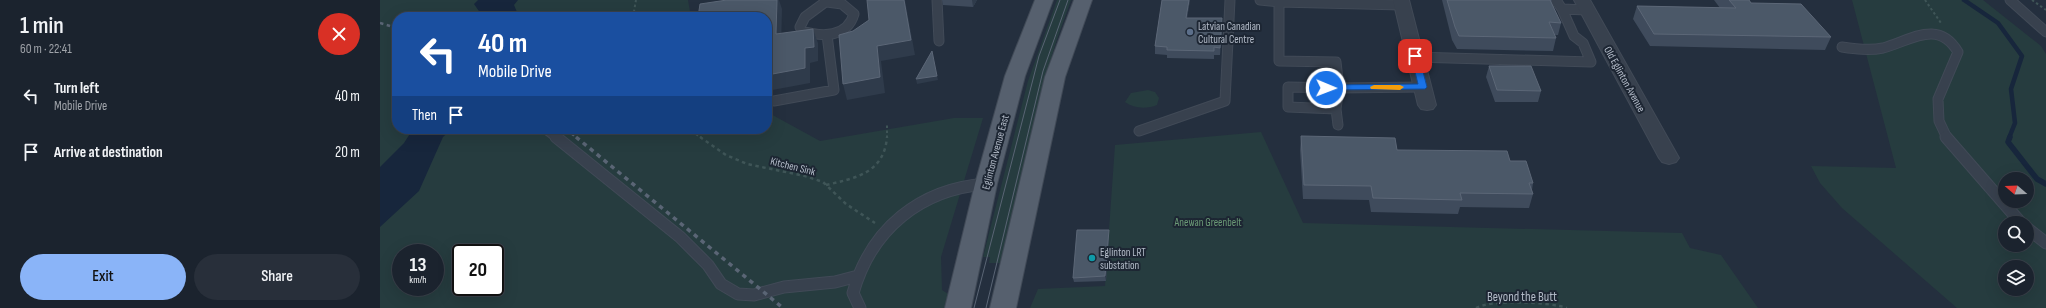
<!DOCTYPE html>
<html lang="en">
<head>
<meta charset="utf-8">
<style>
	:root { --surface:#1b232e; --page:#282f3a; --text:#f1f3f6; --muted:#a0a4aa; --line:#39404a; --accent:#8ab4f8 }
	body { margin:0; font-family:"Sofia Sans Condensed",sans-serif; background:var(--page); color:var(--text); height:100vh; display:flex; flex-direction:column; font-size:15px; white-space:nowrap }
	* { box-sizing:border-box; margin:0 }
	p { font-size:13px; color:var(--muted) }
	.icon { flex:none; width:22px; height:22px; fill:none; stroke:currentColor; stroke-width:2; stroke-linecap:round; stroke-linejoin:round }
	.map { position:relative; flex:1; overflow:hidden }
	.side { display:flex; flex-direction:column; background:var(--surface); width:380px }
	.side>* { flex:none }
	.hud { position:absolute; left:12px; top:12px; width:380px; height:122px; border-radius:16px; box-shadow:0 4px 16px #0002,0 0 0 1px var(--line); background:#1a4fa0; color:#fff; overflow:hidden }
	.needle { width:26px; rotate:289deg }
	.tools { position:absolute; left:1618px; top:172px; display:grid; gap:8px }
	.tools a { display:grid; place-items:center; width:36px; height:36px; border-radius:50%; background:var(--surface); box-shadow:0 4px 16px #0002,0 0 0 1px var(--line); font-size:20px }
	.speed { position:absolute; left:12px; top:244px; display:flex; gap:8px; font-size:20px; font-weight:700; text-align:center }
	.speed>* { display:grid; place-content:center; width:52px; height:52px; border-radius:50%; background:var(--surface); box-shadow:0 4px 16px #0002,0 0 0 1px var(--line); line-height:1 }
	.speed small { font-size:10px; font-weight:400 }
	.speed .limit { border:2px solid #111; border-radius:6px; background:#fff; color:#111 }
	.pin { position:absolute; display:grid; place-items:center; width:34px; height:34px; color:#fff; margin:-17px; border-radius:8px; box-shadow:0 2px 6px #0006 }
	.me { position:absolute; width:44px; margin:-22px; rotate:91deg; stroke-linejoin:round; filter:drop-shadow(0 0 3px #0008) }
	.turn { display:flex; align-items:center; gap:14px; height:84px; padding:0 20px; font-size:18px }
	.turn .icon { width:52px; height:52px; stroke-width:2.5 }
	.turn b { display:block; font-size:28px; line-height:34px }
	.then { display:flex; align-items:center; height:38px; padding:0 20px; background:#0003; gap:8px; font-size:15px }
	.round { display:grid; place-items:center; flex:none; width:42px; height:42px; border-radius:21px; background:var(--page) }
	.summary { display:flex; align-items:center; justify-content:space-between; height:68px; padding:0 20px }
	h1 { font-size:24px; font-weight:600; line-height:30px }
	.cta { display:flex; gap:8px; margin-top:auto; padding:8px 20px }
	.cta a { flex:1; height:46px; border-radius:24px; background:var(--accent); color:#111; font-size:16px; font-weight:600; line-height:46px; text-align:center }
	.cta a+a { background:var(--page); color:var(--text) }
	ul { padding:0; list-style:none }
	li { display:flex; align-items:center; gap:12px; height:56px; padding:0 20px }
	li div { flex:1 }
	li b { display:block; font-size:15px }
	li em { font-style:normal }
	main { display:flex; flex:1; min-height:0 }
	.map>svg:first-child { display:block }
</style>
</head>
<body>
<main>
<section class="side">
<div class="summary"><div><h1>1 min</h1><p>60 m · 22:41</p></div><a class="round" style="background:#d93025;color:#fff"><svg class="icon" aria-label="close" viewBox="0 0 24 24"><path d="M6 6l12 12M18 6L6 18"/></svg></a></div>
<ul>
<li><svg class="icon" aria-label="left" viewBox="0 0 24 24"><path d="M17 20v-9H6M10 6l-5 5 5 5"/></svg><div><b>Turn left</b><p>Mobile Drive</p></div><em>40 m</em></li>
<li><svg class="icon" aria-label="arrive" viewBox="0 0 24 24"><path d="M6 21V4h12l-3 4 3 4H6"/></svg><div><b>Arrive at destination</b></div><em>20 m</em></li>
</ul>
<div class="cta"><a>Exit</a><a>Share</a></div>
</section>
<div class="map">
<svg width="1666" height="308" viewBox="0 0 1666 308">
	<rect width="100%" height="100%" fill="#242f3e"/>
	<path fill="#263c3f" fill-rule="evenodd" d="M0 0H308L311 17H17V129H387V112L440 141 574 118H603L561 257 562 290 590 308H0ZM21 253H55V287H21ZM81 253H115V287H81Z
		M677 0H691L677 39 665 78 621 263H609L610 257H603L648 81Z
		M1472 0H1603L1661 46 1666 54V308H1577L1462 208 1440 183 1431 166 1516 168ZM1625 179H1647V201H1625ZM1625 223H1647V245H1625ZM1625 267H1647V289H1625Z
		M768 90 775 92 779 98 777 105C767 109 754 109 745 102L751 93Z
		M881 132 923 223 1302 233 1310 248 1341 255 1378 308H650L658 289 725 286 735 145Z"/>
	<path fill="#17263c" d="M98 0H138L134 5 137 12 150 17H103L94 4Z
		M33 129H72L63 137 39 191 0 227V167L24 143Z"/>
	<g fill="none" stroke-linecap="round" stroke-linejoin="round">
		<path stroke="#17263c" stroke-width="4.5" d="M1584 0 1618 23 1642 56 1631 89 1635 123 1629 138"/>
		<path stroke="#17263c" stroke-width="5.5" d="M1630 137 1628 142 1657 179 1666 184"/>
		<defs>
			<path id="lane-far1" d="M557 0 559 41
				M880 0 899 2
				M1171 0 1178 3 1182 9
				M1630 0 1666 32
				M447 2 462 4 474 14C467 38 442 37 422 31L420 27 425 17 448 0
				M1462 47C1475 49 1489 51 1503 48 1530 41 1558 18 1578 52L1558 99 1559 121 1567 138
				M1035 57 1211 62 1203 43 1194 36 1182 9 1207 10
				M394 101 454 90 447 35
				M956 109 959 88 1042 87
				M958 125 956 109 908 107V87L959 88 956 62 899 61V2L1022 5
				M166 129 178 138
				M759 131 845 101 850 0"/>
			<path id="lane" d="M176 137 300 237 328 265 341 284 358 294 374 295 404 287 455 282 478 276
				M1566 137 1641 223
				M1647 228 1666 243
				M480 308 473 293C491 229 540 189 606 184"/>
			<path id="street" d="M1013 0H1029L1056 105 1053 109 1047 110 1041 109 1038 105Z
				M1194 0H1210L1299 158 1296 162 1289 164 1282 162 1279 158Z"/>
			<path id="primary" d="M655 0H673L645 76 617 184 591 308H565L595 184 625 76Z
				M694 0H712L685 77 636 308H610L665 77Z"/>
		</defs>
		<use href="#lane-far1" stroke="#414a57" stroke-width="11"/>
		<use href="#lane" stroke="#414a57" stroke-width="13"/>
		<use href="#street" stroke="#414a57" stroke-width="2"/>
		<use href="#primary" stroke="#414a57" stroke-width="2"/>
		<path stroke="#3f5557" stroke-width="2" stroke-dasharray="2.5 2.5" stroke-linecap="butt" d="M1545 0 1561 23
			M1652 0 1666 10
			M253 17 256 0
			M302 129 314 133 322 138
			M507 138V123"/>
		<path stroke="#3f5557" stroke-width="2.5" stroke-dasharray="3.5 3.5" stroke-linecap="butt" d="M320 137 346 155 367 164 425 176 443 182 466 204 495 223
			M446 185C476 178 504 173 507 137
			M1096 308C1112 299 1169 302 1187 308"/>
		<use href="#lane-far1" stroke="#38414e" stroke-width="9"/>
		<use href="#lane" stroke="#38414e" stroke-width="11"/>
		<use href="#street" fill="#38414e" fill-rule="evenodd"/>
		<use href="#primary" fill="#56606e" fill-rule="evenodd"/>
		<path stroke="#5a6575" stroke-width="1" d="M594 308 659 56 680 0
			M606 308 663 71 688 0"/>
		<path stroke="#5a6575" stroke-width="2.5" stroke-dasharray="3.5 3.5" stroke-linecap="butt" d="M0 23 17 28
			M186 129 197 138"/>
		<path stroke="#5a6575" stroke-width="3.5" stroke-dasharray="4.5 4.5" stroke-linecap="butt" d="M196 137 403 308"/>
	</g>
	<path fill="#3f4b5c" d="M562 0H597L593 7 563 5Z
		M782 0H810L807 18 842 26 840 55H834V59L787 58V55L775 54V46Z
		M1062 0H1172L1171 3 1181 23 1178 35H1175L1176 38 1173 51 1077 49 1072 40Z
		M1334 0H1369L1371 3 1451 37 1445 50 1270 46 1253 19 1257 6 1340 8Z
		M1109 66 1161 91 1158 102H1115L1106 77Z
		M921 136 1017 150 1130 161 1153 183 1152 190 1153 194 1149 208 1080 207 1078 214 991 212 989 200 923 199 920 150Z
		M729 235 726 281 694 282 693 278Z"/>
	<path fill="#2f3b4b" d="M397 0H399L402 9 401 49 396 34Z
		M524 0H525L535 55 501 61 505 93 467 100 463 84 497 46Z
		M592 0H597L593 7Z
		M809 0H810L806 25V18Z
		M355 15V17H341Z
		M842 18V26L840 55V48Z
		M433 29 438 43V61L430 63V83L387 91V75L425 48Z
		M552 51 558 80 537 84 536 79Z
		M729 230V235L726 281 725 276Z"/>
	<path fill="#4b5868" stroke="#5c6777" d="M347 0H397L396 34 433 29 434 47 425 48V68L387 75V17H355V15L341 17H318L320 4Z
		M487 0H524L531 40 497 46 500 77 463 84 459 35 473 31 489 20Z
		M782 0H809L806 18H842L840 48 834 47V51L787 50V47L775 46Z
		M1067 0H1170L1181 23 1169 22 1176 38 1079 36 1075 27Z
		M1349 0H1369L1371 3 1421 4 1451 37 1274 34 1257 6 1356 8Z
		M552 51 557 76 536 79Z
		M1109 66H1151L1161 91 1117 90Z
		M921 136 1015 138 1017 150 1127 151 1130 161H1146L1153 183H1149L1153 194 1080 193 1082 200 993 198 991 186 924 185Z
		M697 230H729L725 276 693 278Z"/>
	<path fill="#1a73e8" stroke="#114b97" d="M1035 54 1039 56 1047 87 1045 89 946 90 942 88 946 85 1038 84 1031 56Z"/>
	<path fill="#f59e0b" d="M994 85H1020L1024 87 1020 90 991 89 990 87Z"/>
	<circle fill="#5c6f8a" stroke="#1d2633" stroke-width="1.5" cx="810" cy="32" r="4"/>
	<circle fill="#0f9aa8" stroke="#1d2633" stroke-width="1.5" cx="712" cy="258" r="4"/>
	<g text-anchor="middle" stroke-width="4" stroke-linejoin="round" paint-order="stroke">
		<g font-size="11" fill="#b4bcc9" stroke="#1d2633" text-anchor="start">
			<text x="818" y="30">Latvian Canadian<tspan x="818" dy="13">Cultural Centre</tspan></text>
			<text x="720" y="256">Eglinton LRT<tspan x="720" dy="13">substation</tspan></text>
		</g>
		<g font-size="11" fill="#b4bcc9" stroke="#1d2633">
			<text transform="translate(1245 79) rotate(61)" y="4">Old Eglinton Avenue</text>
			<text transform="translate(615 152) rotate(-75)" y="4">Eglinton Avenue East</text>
			<text transform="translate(413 166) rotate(14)" y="4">Kitchen Sink</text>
		</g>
		<g font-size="11" fill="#6b9a76" stroke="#1d2633">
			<text x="828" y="226">Anewan Greenbelt</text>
		</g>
		<g font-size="13" fill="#b4bcc9" stroke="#1d2633">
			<text x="1142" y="301">Beyond the Butt</text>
		</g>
	</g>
</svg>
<div class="tools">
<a><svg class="needle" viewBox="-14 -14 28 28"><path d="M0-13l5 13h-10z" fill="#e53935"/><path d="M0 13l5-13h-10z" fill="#a0a4aa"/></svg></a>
<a><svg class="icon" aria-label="search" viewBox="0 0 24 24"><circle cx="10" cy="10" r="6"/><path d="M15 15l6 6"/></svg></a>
<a><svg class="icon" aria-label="layers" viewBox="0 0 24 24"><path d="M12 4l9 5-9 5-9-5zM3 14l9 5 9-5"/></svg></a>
</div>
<div class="speed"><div>13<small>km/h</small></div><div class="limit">20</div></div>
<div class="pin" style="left:1035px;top:56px;background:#d93025"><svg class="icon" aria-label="arrive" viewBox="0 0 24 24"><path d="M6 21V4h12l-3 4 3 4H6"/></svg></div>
<svg class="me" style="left:946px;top:88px" viewBox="-20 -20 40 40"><circle r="17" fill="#1a73e8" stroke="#fff" stroke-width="3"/><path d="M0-11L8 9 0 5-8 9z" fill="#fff"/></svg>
<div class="hud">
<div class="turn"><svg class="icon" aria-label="left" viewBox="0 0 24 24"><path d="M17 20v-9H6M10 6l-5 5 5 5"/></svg><div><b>40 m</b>Mobile Drive</div></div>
<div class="then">Then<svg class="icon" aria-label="arrive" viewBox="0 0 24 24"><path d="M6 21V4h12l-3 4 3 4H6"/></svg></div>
</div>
</div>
</main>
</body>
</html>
